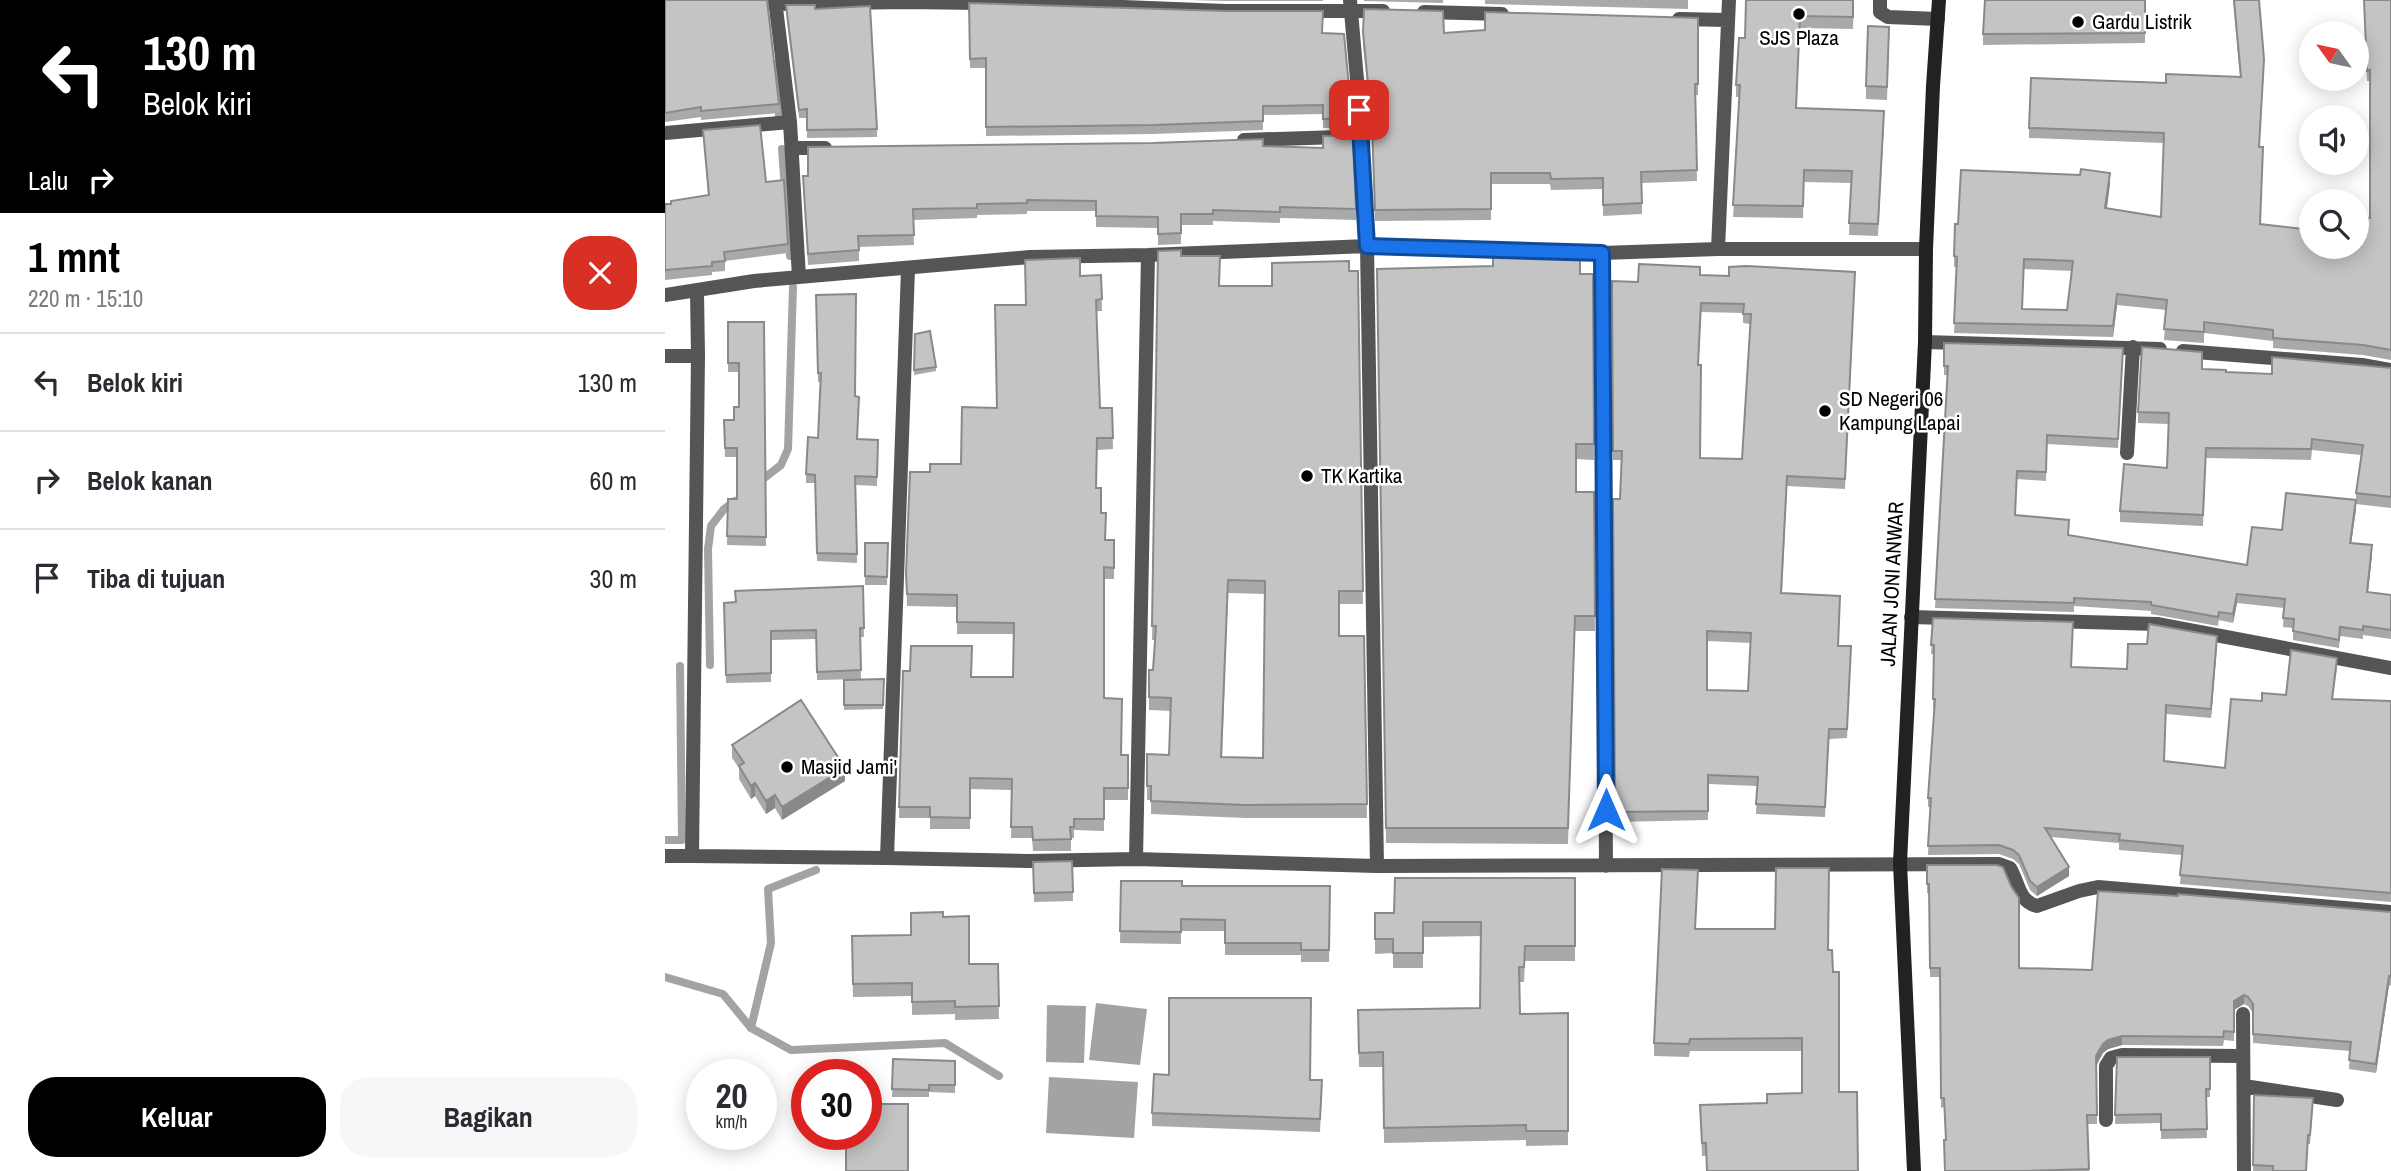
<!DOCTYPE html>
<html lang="id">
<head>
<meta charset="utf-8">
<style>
	:root { --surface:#fff; --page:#f7f7f7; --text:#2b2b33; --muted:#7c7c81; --line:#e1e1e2; --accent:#000 }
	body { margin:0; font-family:"Archivo Narrow",sans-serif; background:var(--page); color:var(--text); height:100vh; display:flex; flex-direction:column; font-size:26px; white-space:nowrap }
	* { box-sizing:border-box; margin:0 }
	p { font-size:23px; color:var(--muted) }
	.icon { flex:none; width:38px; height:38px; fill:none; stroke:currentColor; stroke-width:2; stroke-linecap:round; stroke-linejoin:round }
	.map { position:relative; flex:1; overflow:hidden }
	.drawer { display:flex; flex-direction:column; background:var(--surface); width:665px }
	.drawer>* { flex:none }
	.hud { background:#000; color:#fff; overflow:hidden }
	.needle { width:46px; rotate:303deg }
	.controls { position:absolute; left:1634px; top:21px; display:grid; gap:14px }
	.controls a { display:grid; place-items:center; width:70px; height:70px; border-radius:50%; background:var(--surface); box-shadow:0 4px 18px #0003; font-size:35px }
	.speed { position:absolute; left:21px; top:1059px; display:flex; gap:14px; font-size:35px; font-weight:700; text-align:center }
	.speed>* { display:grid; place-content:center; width:91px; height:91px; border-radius:50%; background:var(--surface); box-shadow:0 4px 18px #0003; line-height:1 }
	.speed small { font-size:18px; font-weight:400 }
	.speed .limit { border:10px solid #d22; background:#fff; color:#111 }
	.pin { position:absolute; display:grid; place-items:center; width:60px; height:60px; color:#fff; margin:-30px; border-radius:14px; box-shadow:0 4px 10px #0006 }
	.me { position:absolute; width:77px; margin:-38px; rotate:0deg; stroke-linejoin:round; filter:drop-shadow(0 0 5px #0008) }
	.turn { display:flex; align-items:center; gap:24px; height:147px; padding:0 28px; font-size:32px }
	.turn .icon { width:91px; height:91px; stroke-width:2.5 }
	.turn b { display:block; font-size:49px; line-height:60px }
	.then { display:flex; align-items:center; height:66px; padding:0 28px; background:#0003; gap:14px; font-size:26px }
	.round { display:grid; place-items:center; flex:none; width:74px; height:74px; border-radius:28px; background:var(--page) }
	.head { display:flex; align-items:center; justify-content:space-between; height:119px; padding:0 28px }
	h1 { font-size:42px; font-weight:700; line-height:52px; color:var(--accent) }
	.action { display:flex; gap:14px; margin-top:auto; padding:14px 28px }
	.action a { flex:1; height:80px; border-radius:28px; background:var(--accent); color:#fff; font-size:28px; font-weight:700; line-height:80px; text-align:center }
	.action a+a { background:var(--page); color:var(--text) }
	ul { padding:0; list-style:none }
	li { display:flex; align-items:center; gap:21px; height:98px; padding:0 28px; border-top:2px solid var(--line) }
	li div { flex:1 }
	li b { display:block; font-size:26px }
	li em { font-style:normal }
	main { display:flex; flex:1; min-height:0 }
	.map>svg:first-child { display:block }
</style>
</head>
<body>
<main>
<section class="drawer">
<div class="hud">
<div class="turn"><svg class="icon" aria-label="left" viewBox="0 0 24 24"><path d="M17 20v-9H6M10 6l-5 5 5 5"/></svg><div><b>130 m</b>Belok kiri</div></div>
<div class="then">Lalu<svg class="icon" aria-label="right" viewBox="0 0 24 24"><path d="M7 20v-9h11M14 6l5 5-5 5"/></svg></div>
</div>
<div class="head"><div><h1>1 mnt</h1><p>220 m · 15:10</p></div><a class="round" style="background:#d93025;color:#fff"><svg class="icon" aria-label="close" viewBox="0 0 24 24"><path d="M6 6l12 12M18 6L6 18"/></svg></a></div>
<ul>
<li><svg class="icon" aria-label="left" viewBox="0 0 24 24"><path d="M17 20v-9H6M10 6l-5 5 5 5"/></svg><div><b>Belok kiri</b></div><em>130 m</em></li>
<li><svg class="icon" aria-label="right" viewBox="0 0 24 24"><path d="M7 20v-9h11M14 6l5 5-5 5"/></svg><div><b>Belok kanan</b></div><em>60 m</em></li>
<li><svg class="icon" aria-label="arrive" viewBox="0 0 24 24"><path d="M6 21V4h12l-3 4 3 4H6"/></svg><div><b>Tiba di tujuan</b></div><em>30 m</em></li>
</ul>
<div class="action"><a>Keluar</a><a>Bagikan</a></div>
</section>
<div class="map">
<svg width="1726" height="1171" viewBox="0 0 1726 1171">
	<rect width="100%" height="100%" fill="#fff"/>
	<path fill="#a3a3a3" d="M431 1003 482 1009 475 1065 424 1060Z
		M382 1005 421 1006 419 1063 381 1062Z
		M384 1077 473 1082 469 1138 381 1133Z"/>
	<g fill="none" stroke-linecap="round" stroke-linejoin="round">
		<path stroke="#a3a3a3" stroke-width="8" d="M111 64 114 117
			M117 149 125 256
			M94 482 116 465 123 449 128 287
			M45 665 43 549 46 526 59 509 70 501
			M0 840H17L15 666
			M0 977 58 994 86 1028 126 1050 280 1043 334 1076
			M86 1028 106 943 103 889 151 870"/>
		<path stroke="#555" stroke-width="14" d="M110 0 125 122 134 277
			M685 0 697 136 702 246 712 866
			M1215 0V12L1223 17 1273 19
			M110 4 240 2 382 4 560 11H718
			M759 12 837 14
			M1014 19 1063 20
			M0 133 125 122
			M579 140 674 137
			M127 148H160
			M1053 249 1064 0
			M937 253 941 866
			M243 269 222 858 364 861 471 859 712 866 1334 864 1345 868C1354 883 1353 901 1372 906L1414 891 1433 887 1726 912
			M32 292 33 356 27 856 222 858
			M0 295 89 281 365 257 483 255 702 246 937 253 1053 249H1261
			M1260 342 1495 349
			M1518 351 1697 365 1726 370
			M0 356H33
			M1462 453 1468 347
			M1246 617 1492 624 1726 668
			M0 856H27
			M471 859 483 255
			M1578 1014 1579 1171
			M1579 1086 1672 1100
			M1441 1120V1066L1446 1058 1457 1055 1577 1056"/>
		<path stroke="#222" stroke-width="14" d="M1249 1171 1235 863 1260 342 1261 249 1268 86 1274 0"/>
	</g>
	<path fill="#a9a9a9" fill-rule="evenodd" d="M0 0 114 104V113L36 120V117L0 122Z
		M525 0H658V1H560Z
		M699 0H778V3L699 1Z
		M820 0H1023V9L820 4Z
		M1081 0H1189L1188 29 1135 28 1131 108 1219 123 1213 236 1184 235 1186 183 1139 182 1138 218 1068 217 1075 97H1071V85L1080 38Z
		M1480 0V43L1318 45V34Z
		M1568 0H1594L1599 69 1594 147 1595 224 1647 247 1705 218V81H1702L1699 0H1726V360L1698 355 1608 348V341L1539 333V343L1499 340 1501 310 1452 305 1448 337 1289 333 1292 267H1289V256L1293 224 1445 184 1442 209 1496 217 1499 143 1364 138V128L1501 83 1575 77ZM1359 269 1407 271 1402 310 1357 309Z
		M304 3 657 33 687 118V127L658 128V114L598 115V130L488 134 321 136V68H305Z
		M121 5 150 9 212 129V137L142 138V118H134L121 13Z
		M699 9 779 33 1033 18V95H1030L1032 181 977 183V214L938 216V189L886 190 885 184H826V220L710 221 707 135 698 44Z
		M1224 40 1222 100 1201 99V86Z
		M38 130 101 182 123 244V253L60 261V271L47 272V275L0 280V204L43 195Z
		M598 146 691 209V220L615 218V223L548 221V225H516V244L493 245V228L431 227V211H362V214L312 215V218L248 220 249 245 194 247V261L143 265 138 176Z
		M493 251 516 256 555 286H607L684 271H693L698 604H674V636H699L702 818H580L486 814V800H482V754L504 755 506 711 484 710V670H488L490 640H487ZM563 593 600 594 598 758 557 757Z
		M712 269 928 274 929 460 911 459V492H929L930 631H910L903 844 721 843Z
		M436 275 437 311H431L435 408H447L448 449 432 450 431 488 441 540 449 568V579H439V698L457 755H463V800H439V831L409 830V838H406V851H368L367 838H346L347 790 305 789V829H265V818H234L238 671 306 677H348L349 634H292V607L242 606 241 574 296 464 331 408 361 305 415 276Z
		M1035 275 1190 281 1180 489 1122 486 1117 593 1174 646 1186 655 1182 738 1164 739 1160 817 1091 814 1092 786 1043 784V820L950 822 948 499H955L957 460H948L947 281 973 282ZM1036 312 1078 313V323L1085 324 1077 459 1035 458 1033 365ZM1042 641 1086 643 1083 691 1042 690Z
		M151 295 190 396 192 439 213 440 212 486 191 485 192 563 152 561 150 483H141V474L153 438 155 382H153Z
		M63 322H99L101 546 62 545 63 499H72V457H60L59 420H69L74 407V372H63Z
		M250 334 271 367V371L249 375Z
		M1279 343 1458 356 1453 448 1382 444 1381 481 1352 479 1350 515 1404 529V535L1582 565 1617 530 1691 509 1686 543 1707 554 1703 592 1726 595V639L1698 635V639L1675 636 1674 648 1628 640V628L1618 627 1619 608 1572 603 1568 623 1554 620 1553 626 1486 614V611L1409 606V612L1270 608 1283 375H1279Z
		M1726 368V508L1691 504V493L1696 455 1647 450 1646 460 1541 458 1538 526 1455 522V511L1502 468 1504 424 1473 423V412L1537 369 1561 372 1607 374Z
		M200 543H223L222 585H200Z
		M198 586 199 637H195L196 679 152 680 151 639 106 640V682L61 683 59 603 70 602Z
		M1268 618 1406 667 1462 669 1552 645 1546 718 1501 714 1499 761 1560 768 1597 701 1621 695 1672 668 1668 699 1726 701V902L1515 884 1517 855 1454 850V843L1386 837 1404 876 1372 896 1365 890 1354 864 1348 859 1334 854 1263 855 1265 807H1263V798L1269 708H1268L1269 654H1266Z
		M219 679 218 709 179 710V680Z
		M67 745 180 781 117 820 110 808 101 814 90 796 86 799 74 779V768L67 758Z
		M407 861 408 901 369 902 368 862Z
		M1262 865 1354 968 1427 970 1726 912V986L1724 985 1711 1073 1684 1069 1685 1051 1588 1043V1013L1583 1006 1579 1004 1569 1010V1041L1559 1040 1558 1046 1457 1045 1443 1049 1438 1053 1432 1065V1124H1423L1424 1171H1280L1281 1140 1279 1107 1276 1108 1275 977H1265L1264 893H1262Z
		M910 878V961H860L859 982H855V1014L903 1013V1145L861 1146V1140L719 1143 718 1067H694L693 1010 815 1008 816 936 758 937V968H728V953L710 954V913H729Z
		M456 881 517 886H665L664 962H636V955H560V931H516V944L455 943Z
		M1033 883 1030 929 1164 950 1168 972 1174 1092 1041 1156H1037L1035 1105 1102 1103 1137 1093V1051H1025L1024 1057 989 1056V1043Z
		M278 917 304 964H333L334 1019 290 1020V1014L247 1015V996L188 997 187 936 246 935Z
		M1452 1057H1545V1097H1541L1542 1138 1496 1139V1123L1450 1124Z
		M228 1059 290 1061V1093L264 1092V1097H227Z
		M645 1080 657 1093 655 1132 487 1126V1113Z
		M1589 1095 1648 1107 1645 1144H1643L1641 1171H1588Z"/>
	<path fill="#898989" d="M1445 173V184L1440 219V208Z
		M1452 294V305L1448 337V326Z
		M1691 500V509L1685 552V543Z
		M1707 545V554L1702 601V592Z
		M1572 594V603L1568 623V614Z
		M1552 636V645L1546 718V709Z
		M180 768V781L117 820V807Z
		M90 783V796L86 799V786Z
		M110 795V808L101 814V801Z
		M1404 867V876L1372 896V887Z
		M1724 976V985L1711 1073V1064Z
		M1579 995V1004L1569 1010V1041V1001Z
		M1457 1036V1045L1443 1049 1438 1053 1431 1065V1056L1438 1044 1443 1040Z"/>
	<path fill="#c4c4c4" stroke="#898989" stroke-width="2" fill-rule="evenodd" d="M0 0H102L114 104 36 111V107L0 113Z
		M1081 0H1188V17L1135 16 1131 108 1219 111 1213 224 1184 223 1187 171 1139 170 1138 206 1068 205 1075 85H1071L1074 38H1080Z
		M1320 0H1480V33L1318 34Z
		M1569 0H1594L1599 59 1594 147H1598L1595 224 1638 229 1639 216H1647V247H1692V217L1705 218V70L1702 71 1699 0H1726V350L1698 345 1608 338V330L1539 322V332L1499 329 1502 300 1452 294 1448 326 1289 323 1292 257 1289 256 1290 224H1293L1296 170 1415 175 1416 169 1445 173 1440 208 1496 217 1499 133 1364 128 1366 78 1501 83V74L1576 77ZM1359 259 1408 261 1402 310 1357 309Z
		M304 3 560 11H658L657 33 679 34 687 118 658 119V105L598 106V121L488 125 321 127V58L305 59Z
		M121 5H150V9L205 6 212 129 142 130V109L134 110Z
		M699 9 778 11 779 33 820 30V12L1033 18V84H1030L1032 170 976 172 977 203 938 205V178L886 179 885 173H826V209L710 210 707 124 698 32Z
		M1203 26 1224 27 1222 87 1201 86Z
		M95 125 101 182 119 180 123 244 59 252 60 261 47 262V266L0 270V204H6V201L44 195 38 130Z
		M688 135 691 209 615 207V212L548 210V214H516V233L493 234V217L431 216V201L362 200V203L312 204V208L248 209 249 235 193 236 194 250 143 254 138 176H143V147L488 143 598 139V146L658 148V136Z
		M516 250V256H555L554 286H607V263L684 261V271H693L698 591H674V636H699L702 804 580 805 486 801V786H482V754L504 755 506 698 484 697V670H488L491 626H487L493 251ZM563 580 600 581 598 758 556 757Z
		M915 255V274H928L929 444H911V492H929L930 616H910L903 828H721L712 269 828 266V257Z
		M415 258V276L436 275 437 299 431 300 435 408H447L448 438H432L431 488H436V513H441L440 540H449V568L439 567V698L457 699 456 755H463V788H439V819H409V827H405L406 839 368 840 367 827H346L347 779 305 778V818L265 817V807H234L238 671H245L246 646H307L306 677H348L349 623 292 622V595L242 594 241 574 245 472H265V464H296L297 407 332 408 330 305H361L360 260Z
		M974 264 1035 267V275L1064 276V267L1081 266 1190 272 1180 479 1122 476 1116 593 1175 596 1173 646H1186L1182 729H1164L1160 807 1091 804 1093 777 1043 775V811L950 812 948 499H955L957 451H948L947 281 973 282ZM1036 303 1079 304 1078 314H1086L1077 459 1035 458 1036 365H1033ZM1042 631 1086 633 1083 691 1042 690Z
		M191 294 190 396 194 397 192 439 213 440 212 477 190 476 192 554 152 553 150 475 141 474 143 437 153 438 156 373H153L151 295Z
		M63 322H99L101 537 62 536 63 499H72V448H60L59 420H69V407H74V363H63Z
		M265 331 271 367 249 370 250 334Z
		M1279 343 1458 348 1453 439 1382 435 1381 472 1352 471 1350 515 1404 520 1403 535 1582 565 1587 527 1617 530 1621 493 1691 500 1685 543 1707 545 1702 592 1726 595V630L1698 626V630L1675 627 1674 640 1628 631 1629 619 1618 618 1620 599 1572 594 1568 614 1554 612 1553 617 1486 605V602L1409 598V603L1270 599 1283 366H1279Z
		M1477 347 1537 352V369L1561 370V372L1607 374V357L1726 368V497L1691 493 1698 445 1647 439 1646 449 1541 448 1538 515 1455 511 1459 464 1502 468 1504 413 1473 412Z
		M200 543H223L222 577 200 576Z
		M198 586 199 628H195L196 670 152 672 151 630 106 631V673L61 675 59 603 71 602 70 591Z
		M1268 618 1408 622 1406 667 1462 669 1463 644H1482L1484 624 1552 636 1546 709 1501 705 1499 761 1560 768 1566 699 1597 701V693L1621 695 1626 650 1672 658 1667 699 1726 701V893L1515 875 1518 846 1454 840 1455 834 1380 828 1404 867 1372 887 1365 881 1354 855 1348 850 1334 845 1263 846 1266 798H1263L1270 699H1268L1269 645H1266Z
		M219 679 218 705H179V680Z
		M136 700 180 768 117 807 110 795 101 801 90 783 86 786 74 766 79 763 67 745Z
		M407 861 408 892 369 893 368 862Z
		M1262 865H1332L1338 867 1346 886 1354 898V968L1427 970 1433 891 1513 896V894L1726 912V977L1724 976 1711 1064 1684 1060 1686 1042 1588 1034V1004L1583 997 1579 995 1569 1001V1032L1559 1031 1558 1037 1457 1036 1443 1040 1438 1044 1431 1056 1432 1115H1422L1424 1169 1363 1171H1280L1279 1140H1281L1279 1098H1276L1275 968H1265L1264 884H1262Z
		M1111 868H1164L1163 950H1167L1168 972H1174V1092H1192L1193 1171H1042L1041 1143H1037L1035 1105 1102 1103V1094L1137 1093V1038L1025 1039 1024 1044 989 1043 997 869 1033 870 1030 929H1110Z
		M730 878H910V946H860L859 967H854L855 1014 903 1013V1131H861V1125L719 1128 718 1052 694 1053 693 1010 815 1008 816 922H758V953H728V939H710V913H729Z
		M456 881H517V886H665L664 950H636V943H560V920L516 919V932L455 931Z
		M278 912V917L304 916V964H333L334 1006 290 1007V1001L247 1002V983L188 984 187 936 246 935V913Z
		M504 998H646L645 1080H657L655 1119 487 1113 489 1074 504 1075Z
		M1452 1057H1545V1089H1541L1542 1129 1496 1130V1114L1450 1115Z
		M228 1059 290 1061V1085H264V1090L227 1089Z
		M1589 1095 1648 1098 1645 1135H1643L1641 1171H1608V1166L1588 1165Z
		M201 1104H243V1171H181V1134H201Z"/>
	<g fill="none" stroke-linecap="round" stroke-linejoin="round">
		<defs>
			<path id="route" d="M694 110 702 246 937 253 941 810"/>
		</defs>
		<use href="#route" stroke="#114b97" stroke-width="18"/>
		<use href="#route" stroke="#1a73e8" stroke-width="12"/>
	</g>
	<g fill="#000" stroke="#fff" stroke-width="2.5">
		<circle cx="1134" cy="14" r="7"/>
		<circle cx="1413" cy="22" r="7"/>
		<circle cx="1160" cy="411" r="7"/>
		<circle cx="642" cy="476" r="7"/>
		<circle cx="122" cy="767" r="7"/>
	</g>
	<g text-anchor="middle" stroke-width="5" stroke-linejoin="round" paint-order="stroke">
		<g font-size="21" fill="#000" stroke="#fff" text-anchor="start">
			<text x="1427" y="29">Gardu Listrik</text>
			<text x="1134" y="45" text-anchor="middle">SJS Plaza</text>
			<text x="1174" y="406">SD Negeri 06<tspan x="1174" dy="24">Kampung Lapai</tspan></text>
			<text x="656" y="483">TK Kartika</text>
			<text x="136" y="774">Masjid Jami'</text>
		</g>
		<g font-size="21" fill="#000" stroke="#fff">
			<text transform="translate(1227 584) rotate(-87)" y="7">JALAN JONI ANWAR</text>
		</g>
	</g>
</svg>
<div class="controls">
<a><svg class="needle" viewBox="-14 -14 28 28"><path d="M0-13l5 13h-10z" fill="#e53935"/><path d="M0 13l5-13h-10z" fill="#7c7c81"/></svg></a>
<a><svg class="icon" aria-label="sound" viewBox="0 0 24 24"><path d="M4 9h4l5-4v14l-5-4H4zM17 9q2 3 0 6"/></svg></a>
<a><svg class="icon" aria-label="search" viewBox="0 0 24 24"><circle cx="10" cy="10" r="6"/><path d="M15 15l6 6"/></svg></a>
</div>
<div class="speed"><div>20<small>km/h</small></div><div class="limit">30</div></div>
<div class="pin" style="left:694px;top:110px;background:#d93025"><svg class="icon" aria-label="arrive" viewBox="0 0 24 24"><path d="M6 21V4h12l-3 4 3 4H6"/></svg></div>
<svg class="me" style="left:941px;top:810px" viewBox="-20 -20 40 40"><path d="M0-17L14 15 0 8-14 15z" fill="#1a73e8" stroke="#fff" stroke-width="4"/></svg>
</div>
</main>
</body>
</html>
